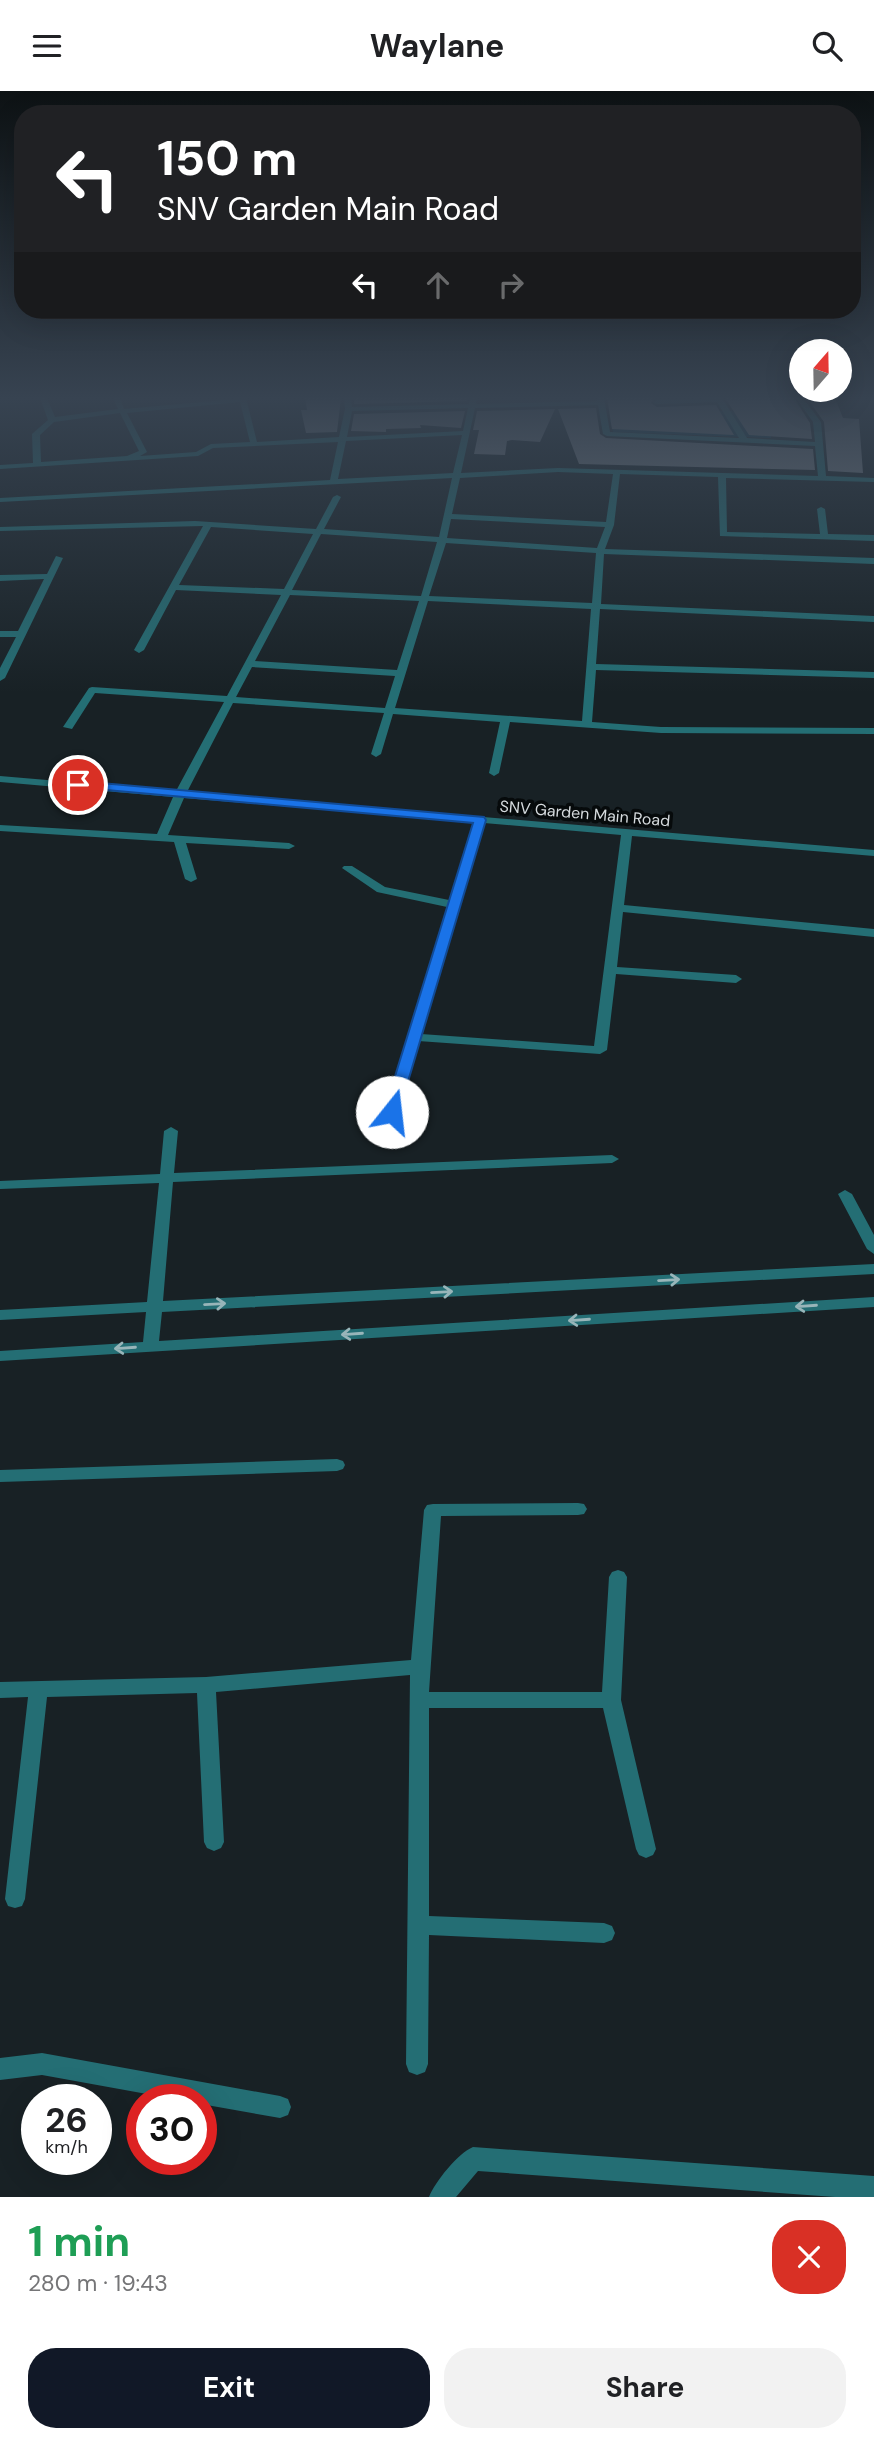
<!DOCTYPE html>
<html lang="en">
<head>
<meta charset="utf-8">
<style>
	:root { --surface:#fff; --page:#f2f2f2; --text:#202124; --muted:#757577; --accent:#111827 }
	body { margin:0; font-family:"DM Sans",sans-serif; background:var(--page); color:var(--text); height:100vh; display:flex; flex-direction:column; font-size:26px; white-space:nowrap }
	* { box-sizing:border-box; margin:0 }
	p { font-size:23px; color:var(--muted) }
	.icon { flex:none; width:38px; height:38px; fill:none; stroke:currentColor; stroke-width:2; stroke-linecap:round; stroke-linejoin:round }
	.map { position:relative; height:2106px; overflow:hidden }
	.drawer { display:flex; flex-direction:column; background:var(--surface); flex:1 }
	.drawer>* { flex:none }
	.top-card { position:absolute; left:14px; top:14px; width:847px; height:214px; border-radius:28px; box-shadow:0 7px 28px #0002; background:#202124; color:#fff; overflow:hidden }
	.needle { width:46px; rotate:20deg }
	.fabs { position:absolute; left:789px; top:248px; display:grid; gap:14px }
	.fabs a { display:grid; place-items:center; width:63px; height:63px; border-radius:50%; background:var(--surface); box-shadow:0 7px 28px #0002; font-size:35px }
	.speed { position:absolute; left:21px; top:1993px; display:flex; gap:14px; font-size:35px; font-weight:700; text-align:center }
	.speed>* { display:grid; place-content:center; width:91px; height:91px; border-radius:50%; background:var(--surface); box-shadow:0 7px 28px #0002; line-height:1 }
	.speed small { font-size:18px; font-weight:400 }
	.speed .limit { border:10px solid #d22; background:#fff; color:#111 }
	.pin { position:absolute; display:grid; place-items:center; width:60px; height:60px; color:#fff; margin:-30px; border:4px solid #fff; border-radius:50%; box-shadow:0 2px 7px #0007 }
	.me { position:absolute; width:77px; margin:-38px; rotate:16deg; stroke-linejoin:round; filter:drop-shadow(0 0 5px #0008) }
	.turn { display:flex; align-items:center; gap:24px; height:147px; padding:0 28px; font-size:32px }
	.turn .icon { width:91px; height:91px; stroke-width:2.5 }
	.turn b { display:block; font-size:49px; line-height:60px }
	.lanes { display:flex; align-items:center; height:66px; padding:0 28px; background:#0003; justify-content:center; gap:35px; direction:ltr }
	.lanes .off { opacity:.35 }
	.round { display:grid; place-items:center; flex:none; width:74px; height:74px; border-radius:28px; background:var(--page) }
	.head { display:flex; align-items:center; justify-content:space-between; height:119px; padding:0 28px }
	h1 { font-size:42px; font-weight:700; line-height:52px; color:#1e9e55 }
	.cta { display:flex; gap:14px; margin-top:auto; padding:14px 28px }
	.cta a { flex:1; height:80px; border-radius:28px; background:var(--accent); color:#fff; font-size:28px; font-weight:700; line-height:80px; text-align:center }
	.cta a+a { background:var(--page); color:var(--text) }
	header { display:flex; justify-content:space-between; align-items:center; height:91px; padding:0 28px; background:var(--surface); font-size:32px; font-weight:700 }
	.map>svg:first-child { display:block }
</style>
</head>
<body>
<header><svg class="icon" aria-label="menu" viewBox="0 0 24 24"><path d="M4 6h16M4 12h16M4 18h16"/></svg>Waylane<svg class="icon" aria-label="search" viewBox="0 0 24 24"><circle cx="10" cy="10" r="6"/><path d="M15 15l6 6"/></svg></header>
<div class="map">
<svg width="874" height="2106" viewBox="0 0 874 2106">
	<rect width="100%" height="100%" fill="#182125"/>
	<path fill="#0b3a4d" d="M690 320H732L737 324 771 326V347L613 341 610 329 687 330Z"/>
	<path fill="#797f87" d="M305 307H341L337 341 306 342 301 319H307Z
		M354 307H467V310L354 313Z
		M607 307H654L651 312 657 316 716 314 734 344 612 338Z
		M725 307H794L810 332 812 348 749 344Z
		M807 307H835L843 327 859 328 863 382 828 380 824 331Z
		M596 317 600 343 606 347 813 358 815 379 579 373 558 318Z
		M555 318 540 351 512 349 507 350 505 364 474 363 479 339H473L477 320Z
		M465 320 461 337 420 334 421 337 386 338V341L351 340 354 323Z"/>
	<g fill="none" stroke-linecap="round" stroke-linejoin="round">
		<path fill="#246e74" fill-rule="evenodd" d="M40 307H47L55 326 118 318 113 307H120L124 318 246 307 257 351 339 346 345 318 344 307H351L352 316 469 313 470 307H477L476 313 597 310V307H604L610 341 739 347 717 311 657 313 653 311 657 309 722 307 747 347 815 351 813 331 796 307H803L821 331 826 385 874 387V391L726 387 727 441 820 443 817 418 821 416 825 418 828 443 874 444V450L720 445 718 386 620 383 614 434 605 458 874 467V473L604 463 601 513 874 525V531L600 518 596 573 874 581V587L596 579 592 631 661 636 874 637V643L661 642 510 631 499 682 494 685 489 682 500 631 393 623 381 663 376 666 371 663 384 622 233 612 187 701 874 759V765L632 745 624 814 874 838V846L623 821 617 876 736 884 742 888 736 892 616 883 607 959 600 963 418 950 399 1021 392 1025 387 1024 385 1021 447 816 377 801 342 777 344 775H352L385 796 449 809 474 731 184 707 168 744 289 752 295 755 289 758 186 752 197 788 191 791 185 788 174 751 0 740V734L157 743 173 706 0 691V685L176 700 224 611 95 602 72 638 63 636 89 597 92 596 227 605 281 504 176 499 144 559 139 562 134 559 203 435 0 440V436L195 430 316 438 333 406 337 404 341 406 324 438 439 446 452 387 0 411V407L330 389 338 351 213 357 198 365 0 378V374L33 372 32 343 48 329ZM240 311 250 351 211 353 196 361 140 365 147 361 127 322ZM598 314 603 343 607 345 815 355 818 385 558 377 461 382 475 317ZM468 317 463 340 347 346 352 320ZM120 322 139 360 127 365 41 371 40 344 54 331ZM462 344 453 382 338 388 346 350ZM558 381 613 383 606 431 452 423 460 387ZM451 428 605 436 597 457 447 447ZM211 436 313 443 284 498 179 494ZM321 443 437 451 421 505 292 499ZM446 452 596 462 592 512 429 505ZM290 504 419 510 397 579 255 570ZM428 510 591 518 582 630 395 617ZM252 576 395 585 385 617 236 606ZM484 732 621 744 594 955 421 943Z
			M56 465 63 467 5 587 0 590V577L16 546H0V540H18L44 488 0 490V484L47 483Z
			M171 1036 178 1040 174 1082 612 1064 619 1068 612 1072 173 1091 163 1210 874 1173V1183L162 1221 159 1250 874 1206V1216L0 1270V1260L143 1251 146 1221 0 1229V1219L147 1211 159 1092 0 1098V1090L160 1083 164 1040Z
			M845 1099 852 1103 874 1144V1163L867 1158 838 1103Z
			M337 1368 343 1370 345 1374 343 1378 337 1380 0 1391V1379Z
			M578 1412 584 1413 587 1418 584 1423 578 1424 441 1425 429 1601H602L609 1486 612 1481 618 1479 624 1481 627 1486 621 1609 656 1758 653 1764 646 1767 639 1764 636 1758 603 1617H429V1825L604 1832 612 1835 615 1842 612 1849 604 1852 429 1844 428 1973 425 1981 417 1984 409 1981 406 1973 410 1584 216 1601 224 1751 221 1757 214 1760 207 1757 204 1751 197 1602 47 1606 25 1808 22 1815 15 1817 8 1815 5 1808 28 1606 0 1607V1591L206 1586 411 1569 424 1419 427 1414 433 1413Z
			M42 1962 280 2005 288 2008 291 2016 288 2024 280 2027 201 2013V2009H180L42 1984 0 1989V1967Z
			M473 2056 874 2085V2106H835L478 2080 456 2106H429C435 2091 458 2062 473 2056Z"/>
	</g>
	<defs><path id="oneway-shaft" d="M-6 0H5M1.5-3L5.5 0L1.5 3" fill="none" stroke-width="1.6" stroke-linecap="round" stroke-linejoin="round" transform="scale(1.75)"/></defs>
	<g stroke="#98b5b9">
		<use href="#oneway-shaft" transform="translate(669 1189) rotate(-3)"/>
		<use href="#oneway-shaft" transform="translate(442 1201) rotate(-3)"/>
		<use href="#oneway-shaft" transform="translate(215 1213) rotate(-3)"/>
		<use href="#oneway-shaft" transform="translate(806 1215) rotate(176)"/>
		<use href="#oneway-shaft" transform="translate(579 1229) rotate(176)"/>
		<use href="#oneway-shaft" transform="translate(352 1243) rotate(176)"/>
		<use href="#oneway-shaft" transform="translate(125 1257) rotate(176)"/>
	</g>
	<linearGradient id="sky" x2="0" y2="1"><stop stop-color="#0d1214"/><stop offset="0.51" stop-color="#374351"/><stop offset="1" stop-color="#374351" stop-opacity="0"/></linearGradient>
	<rect width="874" height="602" fill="url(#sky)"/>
	<path fill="#1a73e8" stroke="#114b97" stroke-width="2" d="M78 690 484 726 486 729 398 1024H386L384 1021 473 732 73 696 72 694Z"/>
	<g text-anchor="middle" stroke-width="7" stroke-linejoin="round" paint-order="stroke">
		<g font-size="16" fill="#d6dbde" stroke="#060a0b">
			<text transform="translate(585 722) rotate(5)" y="6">SNV Garden Main Road</text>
		</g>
	</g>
</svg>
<div class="fabs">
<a><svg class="needle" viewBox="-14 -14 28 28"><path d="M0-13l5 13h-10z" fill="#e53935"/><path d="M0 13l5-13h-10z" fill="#757577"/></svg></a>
</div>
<div class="speed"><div>26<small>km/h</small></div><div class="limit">30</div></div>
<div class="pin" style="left:78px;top:694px;background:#d93025"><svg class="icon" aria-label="arrive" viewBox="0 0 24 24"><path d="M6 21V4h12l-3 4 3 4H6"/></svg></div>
<svg class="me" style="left:392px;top:1021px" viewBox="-20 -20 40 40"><circle r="19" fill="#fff"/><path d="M0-13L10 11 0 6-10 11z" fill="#1a73e8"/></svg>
<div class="top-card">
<div class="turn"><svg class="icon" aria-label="left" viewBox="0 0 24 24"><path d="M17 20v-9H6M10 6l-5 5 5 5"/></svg><div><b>150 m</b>SNV Garden Main Road</div></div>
<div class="lanes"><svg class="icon" aria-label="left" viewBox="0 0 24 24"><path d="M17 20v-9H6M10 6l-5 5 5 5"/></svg><svg class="icon off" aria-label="ahead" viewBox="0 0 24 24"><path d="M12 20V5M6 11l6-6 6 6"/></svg><svg class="icon off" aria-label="right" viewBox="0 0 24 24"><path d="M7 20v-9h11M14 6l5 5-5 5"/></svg></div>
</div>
</div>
<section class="drawer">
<div class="head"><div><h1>1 min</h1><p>280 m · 19:43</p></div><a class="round" style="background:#d93025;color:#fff"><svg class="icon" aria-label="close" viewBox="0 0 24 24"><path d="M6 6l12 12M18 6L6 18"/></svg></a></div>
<div class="cta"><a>Exit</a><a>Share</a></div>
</section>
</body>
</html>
